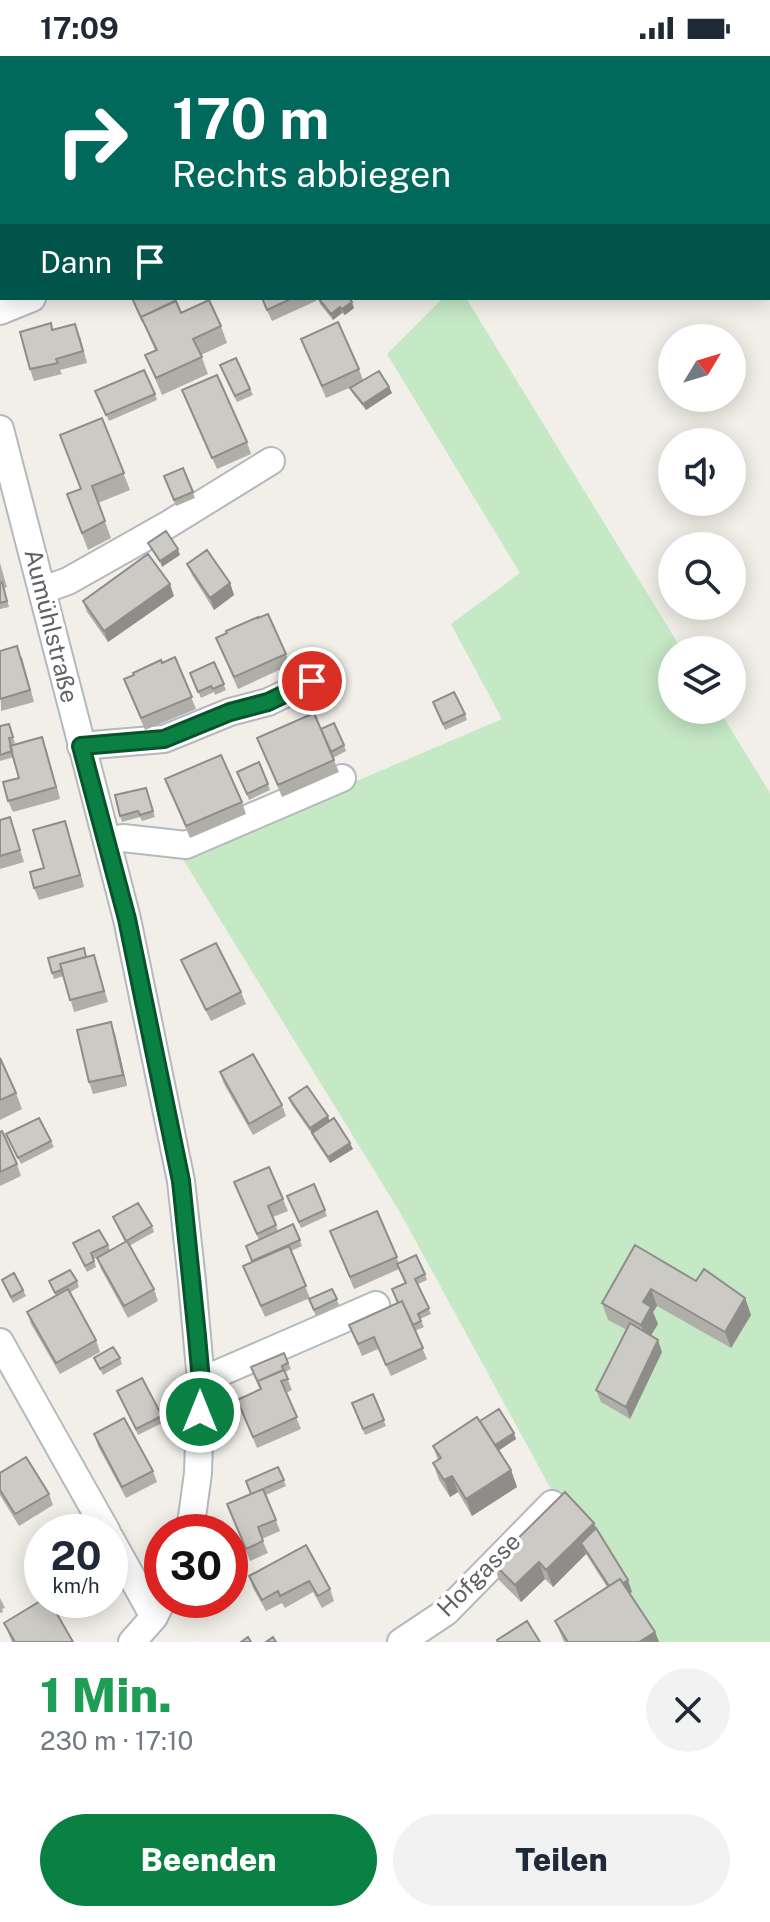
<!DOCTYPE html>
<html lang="de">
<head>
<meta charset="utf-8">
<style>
	:root { --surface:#fff; --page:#f2f2f3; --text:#1f2937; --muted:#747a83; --accent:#0b8043 }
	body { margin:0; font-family:"Public Sans",sans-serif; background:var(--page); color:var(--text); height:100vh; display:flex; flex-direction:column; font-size:30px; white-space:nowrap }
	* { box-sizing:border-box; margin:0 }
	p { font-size:26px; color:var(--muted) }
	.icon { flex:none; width:44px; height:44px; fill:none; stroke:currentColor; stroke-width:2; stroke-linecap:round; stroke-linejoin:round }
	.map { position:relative; height:1586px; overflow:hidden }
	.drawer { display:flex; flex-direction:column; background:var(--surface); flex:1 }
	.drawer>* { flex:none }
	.guide { position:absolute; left:0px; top:0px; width:770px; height:244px; box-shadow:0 4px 20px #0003; background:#00695c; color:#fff; overflow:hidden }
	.needle { width:52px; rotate:52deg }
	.controls { position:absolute; left:658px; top:268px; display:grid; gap:16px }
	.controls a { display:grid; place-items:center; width:88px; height:88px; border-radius:50%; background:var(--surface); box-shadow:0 4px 20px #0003; font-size:40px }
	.speed { position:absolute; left:24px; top:1458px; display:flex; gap:16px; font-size:40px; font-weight:700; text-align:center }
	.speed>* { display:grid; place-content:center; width:104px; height:104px; border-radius:50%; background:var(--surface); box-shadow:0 4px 20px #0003; line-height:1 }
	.speed small { font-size:20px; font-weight:400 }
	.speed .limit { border:12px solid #d22; background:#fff; color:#111 }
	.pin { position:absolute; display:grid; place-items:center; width:68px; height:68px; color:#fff; margin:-34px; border:4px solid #fff; border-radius:50%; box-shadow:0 2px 8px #0007 }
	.me { position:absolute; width:88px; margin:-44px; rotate:0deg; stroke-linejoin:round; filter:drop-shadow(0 0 6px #0008) }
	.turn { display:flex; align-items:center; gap:28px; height:168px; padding:0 40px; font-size:36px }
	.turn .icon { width:104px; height:104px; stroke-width:2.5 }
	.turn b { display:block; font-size:56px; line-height:68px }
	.then { display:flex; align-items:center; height:76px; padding:0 40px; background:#0003; gap:16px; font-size:30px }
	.round { display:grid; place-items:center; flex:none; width:84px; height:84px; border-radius:42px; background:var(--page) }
	.overview { display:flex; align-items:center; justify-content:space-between; height:136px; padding:0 40px }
	h1 { font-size:48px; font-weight:800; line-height:60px; color:#1e9e55 }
	.cta { display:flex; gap:16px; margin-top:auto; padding:16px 40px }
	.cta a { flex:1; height:92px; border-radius:48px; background:var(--accent); color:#fff; font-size:32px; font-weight:800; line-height:92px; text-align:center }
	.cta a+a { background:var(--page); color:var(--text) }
	.status { display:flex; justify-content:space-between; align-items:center; height:56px; padding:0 40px; background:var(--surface); direction:ltr }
	.status svg { height:22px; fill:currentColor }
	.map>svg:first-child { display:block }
</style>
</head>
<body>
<div class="status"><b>17:09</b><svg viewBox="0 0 49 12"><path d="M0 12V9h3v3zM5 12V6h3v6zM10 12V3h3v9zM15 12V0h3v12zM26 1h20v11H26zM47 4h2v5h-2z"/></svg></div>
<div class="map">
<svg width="770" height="1586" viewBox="0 0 770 1586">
	<rect width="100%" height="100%" fill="#f1efe8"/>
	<path fill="#c5e8c5" d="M443 242H466L682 594H672V654H719L770 737V1586H653L558 1446 401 1158 181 800 502 663 451 568 520 517 387 298Z"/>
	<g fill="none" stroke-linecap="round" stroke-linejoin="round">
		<defs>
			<path id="minor" d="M541 2 545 0
				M0 255 32 242
				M0 373 127 863 181 1125 192 1225 201 1325 198 1417 192 1461 188 1476
				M43 534 68 525 169 468 271 405
				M81 690 164 683 230 656 268 646 312 625
				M108 785 123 782 186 789 342 722
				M0 1286 107 1476
				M201 1325 376 1249
				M110 1482 154 1561
				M132 1586 154 1561 161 1547
				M401 1586 446 1556 552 1448"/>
		</defs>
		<use href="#minor" stroke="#b5b8bc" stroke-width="30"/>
		<use href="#minor" stroke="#fff" stroke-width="26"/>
	</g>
	<path fill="#afaea9" d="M0 0H6L7 2H2V25L0 26Z
		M2 60V126L0 127V61Z
		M132 242 221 270 227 287 201 299 208 318 162 339 145 299 155 294Z
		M261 242H315L316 245 272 265Z
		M318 242 354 252 345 259 342 257 333 264 320 248Z
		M53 274 80 280 87 307 60 314 62 318 34 325 30 313Z
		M301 283 359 313 363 324 389 331 392 337 366 354 353 338 350 332 358 328 326 342Z
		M222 315 250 333 253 339 237 346Z
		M182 334 247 386 251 398 217 413Z
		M155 338 157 344 109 365 97 341Z
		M102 362 130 434 98 447 111 482 88 494 67 438 81 433Z
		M183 412 195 442 176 450 164 420Z
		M0 507 7 531 4 532 9 551 0 553Z
		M187 508 230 527 234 539 214 554 192 519Z
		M174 540 108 586 87 556 83 545Z
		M216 582 286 598 290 609 238 633Z
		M0 595 22 601 34 646 1 655Z
		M175 601 196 653 145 674 124 623Z
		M214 606 226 634 215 639 214 636 201 642 190 617Z
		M435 652 465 658 467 664 445 674Z
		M9 668 15 687 11 689 42 681 60 743 13 756 8 745 19 722 14 701 0 705V670Z
		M321 673 344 689 346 695 333 702 339 716 282 741 257 682Z
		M259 706 270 734 249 744 237 716Z
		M165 723 242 746 246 758 190 782Z
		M146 732 155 761 142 765 140 761 122 766 120 760Z
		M10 761 24 806 0 813V764Z
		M65 765 84 831 39 844 34 832Z
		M87 901 98 911 108 946 74 956 64 920 54 923 52 917Z
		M181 904 241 936 246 948 211 965 186 916Z
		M115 978 127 1030 93 1038 89 1026Z
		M0 1002 16 1037 22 1053 0 1064Z
		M220 1016 282 1049 286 1060 253 1079 224 1028Z
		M289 1042 353 1093 330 1107 314 1083 312 1078 291 1048Z
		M0 1076 17 1108 21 1120 0 1130Z
		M6 1078 51 1085 54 1091 21 1108Z
		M234 1126 283 1143 288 1155 273 1161 278 1175 293 1168 302 1190 291 1195 310 1242 265 1261 243 1210 252 1206 259 1184Z
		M314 1128 327 1160 301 1172 287 1140Z
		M377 1155 399 1207 425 1218 427 1224 418 1228 431 1258 420 1263 424 1271 415 1275 427 1303 391 1320 378 1293 362 1300 349 1269 397 1247 405 1227 399 1213 354 1233 330 1175Z
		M113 1161 152 1170 154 1176 129 1190 154 1233 158 1245 128 1262 101 1213 97 1202 102 1199 94 1203 96 1211 87 1216 73 1187 108 1189 110 1194 125 1186Z
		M635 1189 696 1225 745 1242 751 1259 731 1292 657 1250 653 1256 658 1268 651 1279 662 1296 630 1363 601 1346 596 1334 627 1274 608 1264 602 1247Z
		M2 1224 23 1234 26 1240 13 1247Z
		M49 1225H77L79 1231 69 1237 96 1284 100 1296 60 1318 31 1268 27 1256 56 1240Z
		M332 1233 339 1249 316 1260 309 1243Z
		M284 1297 291 1313 285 1316 292 1334 286 1337 301 1373 257 1392 237 1344 261 1333 251 1311Z
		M94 1302H120L122 1308 103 1319Z
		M117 1335 162 1360 164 1366 138 1379Z
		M373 1338 386 1370 365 1379 352 1347Z
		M480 1365 516 1383 499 1394 511 1414 517 1431 472 1460 458 1436 450 1441 439 1424 433 1407 438 1404 433 1390Z
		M94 1378 153 1415 157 1426 126 1442 98 1390Z
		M278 1411 286 1430 266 1439 280 1475 262 1483 268 1497 250 1505 227 1448 251 1438Z
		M0 1417 49 1438 53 1449 19 1470 0 1439Z
		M596 1472 632 1536 630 1537 655 1576 659 1586H564L555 1565 607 1531 586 1498 553 1531 545 1523 521 1546 499 1524 493 1507Z
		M306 1489 330 1533 334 1545 322 1552 313 1536 285 1552 282 1547 266 1555 253 1532 249 1520Z
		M0 1542 5 1552 2 1553 3 1556 0 1557Z
		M58 1544H77L63 1553Z
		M4 1567 73 1586H12Z"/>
	<path fill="#8f8d8a" d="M352 246 354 252 345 259 342 253Z
		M340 251 342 257 333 264 331 258Z
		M389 331 392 337 366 354 363 348Z
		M178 493 180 499 162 511 160 505Z
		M230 527 234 539 214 554 210 542Z
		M170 528 174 540 108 586 104 575Z
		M42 681 46 692 60 743 56 731Z
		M65 765 69 777 84 831 80 819Z
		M111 966 115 978 127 1030 123 1019Z
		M328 1060 330 1066 312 1078 310 1072Z
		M350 1087 353 1093 330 1107 328 1101Z
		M651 1233 657 1250 653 1256 658 1268 647 1286 641 1269 643 1246Z
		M745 1242 751 1259 731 1292 725 1276Z
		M658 1284 662 1296 630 1363 626 1351Z
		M514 1377 516 1383 495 1397 493 1391Z
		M511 1414 517 1431 472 1460 466 1443Z
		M452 1420 458 1436 450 1441 444 1424Z
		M594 1467 601 1484 581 1487 586 1498 553 1531 546 1514Z
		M539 1506 545 1523 521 1546 515 1529Z
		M628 1524 632 1536 616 1546 612 1535Z
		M655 1576 659 1586H639Z"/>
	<path fill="#cccac5" stroke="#8f8d8a" stroke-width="2" d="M0 0H5V2H2V12L0 13Z
		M321 0H341L338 2H322Z
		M636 0H681L682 2H633Z
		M2 60V114H0V61Z
		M0 160H2V201L0 193Z
		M132 242H173L175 245 141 261 143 266Z
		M262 242H293L267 254Z
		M318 242H349L352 246 342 253 340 251 331 258Z
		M209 244 221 270 193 283 202 301 156 322 145 299 157 294 141 261 176 245 181 257Z
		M338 266 359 313 322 330 301 283Z
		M51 267 52 274 75 268 83 295 56 303 58 307 30 313 20 276Z
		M236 302 250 333 235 340 220 309Z
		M144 314 155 338 106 359 95 335Z
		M379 315 389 331 363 348 350 332Z
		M217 319 247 386 212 402 182 334Z
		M102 362 124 417 92 430 105 465 82 477 67 438 81 433 60 379Z
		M183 412 193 436 174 444 164 420Z
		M166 475 178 493 160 505 148 487Z
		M207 494 230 527 210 542 187 508Z
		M148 498 170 528 104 575 83 545Z
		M2 526 7 545 0 547V527Z
		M268 558 286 598 234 621 216 582 227 577 226 575 258 561V562Z
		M17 590 30 634 0 643V595Z
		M175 601 192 641 141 662 124 623 134 619 133 617 161 604 162 607Z
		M214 606 224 628 213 633 211 630 198 636 190 617Z
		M454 636 465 658 443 668 433 646Z
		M314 657 334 704 278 729 257 682Z
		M334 667 344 689 331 696 321 673Z
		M9 668 13 681 9 682 12 695 0 699V670Z
		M42 681 56 731 8 745 3 726 19 722 10 690Z
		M221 699 242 746 186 770 165 723Z
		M259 706 268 728 247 738 237 716Z
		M146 732 153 755 140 759 138 755 120 760 115 739Z
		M10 761 20 794 0 800V764Z
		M65 765 80 819 34 832 30 816 44 812 33 774Z
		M216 887 241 936 206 954 181 904Z
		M84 892 86 901 60 908 62 914 52 917 48 902Z
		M94 899 104 935 70 944 60 908Z
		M111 966 123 1019 89 1026 77 974Z
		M253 998 282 1049 249 1068 220 1016Z
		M0 1002 16 1037 0 1044Z
		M307 1030 328 1060 310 1072 289 1042Z
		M39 1062 51 1085 18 1102 6 1078Z
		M334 1062 350 1087 328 1101 312 1077Z
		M2 1075 17 1108 0 1116V1076Z
		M269 1111 283 1143 268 1150 276 1169 257 1178 234 1126Z
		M314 1128 325 1154 299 1166 287 1140Z
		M138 1147 152 1170 126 1185 113 1161Z
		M377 1155 397 1201 350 1221 330 1175Z
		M293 1168 300 1184 252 1205 246 1190Z
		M99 1174 108 1189 91 1197 94 1205 85 1210 73 1187Z
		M127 1185 154 1233 124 1250 97 1202Z
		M635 1189 696 1225 704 1213 745 1242 725 1276 651 1233 643 1246 651 1251 641 1269 602 1247Z
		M289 1190 306 1230 261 1250 243 1210Z
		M416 1199 425 1218 415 1223 429 1252 418 1258 421 1265 413 1269 402 1245 398 1247 392 1233 406 1227 397 1208Z
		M70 1214 77 1225 55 1237 49 1225Z
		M14 1217 23 1234 11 1241 2 1224Z
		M68 1233 96 1284 56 1307 27 1256Z
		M332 1233 337 1243 314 1254 309 1243Z
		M402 1245 423 1292 386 1309 374 1281 358 1288 349 1269Z
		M630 1267 658 1284 626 1351 596 1334Z
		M113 1291 120 1302 100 1313 94 1302Z
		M284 1297 288 1307 282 1310 283 1314 258 1325 260 1331 251 1311Z
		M284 1314 288 1323 281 1325 297 1361 253 1381 237 1344 261 1333 258 1325Z
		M142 1322 162 1360 136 1373 117 1335Z
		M373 1338 384 1364 363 1373 352 1347Z
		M499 1353 514 1377 495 1389 480 1365Z
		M477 1361 511 1414 466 1443 452 1420 444 1424 433 1407 441 1402 433 1390Z
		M124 1362 153 1415 122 1431 94 1378Z
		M26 1401 49 1438 15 1458 0 1434V1417Z
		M278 1411 284 1424 251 1438 246 1425Z
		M263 1433 276 1464 258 1471 263 1485 246 1493 227 1448Z
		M565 1436 594 1467 546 1514 539 1506 515 1529 493 1507Z
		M596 1472 628 1524 623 1527 620 1523 609 1530 581 1487Z
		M306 1489 330 1533 318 1540 309 1525 280 1540 278 1535 262 1544 249 1520Z
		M620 1523 655 1576 639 1586H568L555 1565Z
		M42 1544H49L73 1586H15L4 1567Z
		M527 1565 540 1586H498L497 1584Z
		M248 1581 251 1586H241Z
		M273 1581 276 1586H266Z"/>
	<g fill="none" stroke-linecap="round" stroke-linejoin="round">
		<defs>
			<path id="route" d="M200 1356 201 1325 197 1280 181 1125 127 863 81 690 164 683 230 656 268 646 312 625"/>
		</defs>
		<use href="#route" stroke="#07532c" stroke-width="20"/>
		<use href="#route" stroke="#0b8043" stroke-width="14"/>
	</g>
	<g text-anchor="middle" stroke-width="7" stroke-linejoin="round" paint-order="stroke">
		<g font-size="24" fill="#5f6368" stroke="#fff">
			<text transform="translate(51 570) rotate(76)" y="8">Aumühlstraße</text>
			<text transform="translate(479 1519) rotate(-45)" y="8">Hofgasse</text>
		</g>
	</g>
</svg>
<div class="controls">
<a><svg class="needle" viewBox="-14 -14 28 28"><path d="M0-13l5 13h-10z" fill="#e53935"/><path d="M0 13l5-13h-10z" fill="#747a83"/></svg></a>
<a><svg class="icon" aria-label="sound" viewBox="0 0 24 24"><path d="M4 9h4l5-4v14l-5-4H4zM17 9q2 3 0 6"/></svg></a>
<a><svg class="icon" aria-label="search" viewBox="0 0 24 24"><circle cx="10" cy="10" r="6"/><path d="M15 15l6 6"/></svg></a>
<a><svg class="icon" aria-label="layers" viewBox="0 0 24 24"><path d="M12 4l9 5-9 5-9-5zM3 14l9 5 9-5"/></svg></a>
</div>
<div class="speed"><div>20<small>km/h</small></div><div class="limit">30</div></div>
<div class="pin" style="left:312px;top:625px;background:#d93025"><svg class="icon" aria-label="arrive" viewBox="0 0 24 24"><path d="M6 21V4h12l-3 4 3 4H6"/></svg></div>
<svg class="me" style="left:200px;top:1356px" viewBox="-20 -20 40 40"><circle r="17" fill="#0b8043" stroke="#fff" stroke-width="3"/><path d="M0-11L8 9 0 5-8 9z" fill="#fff"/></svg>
<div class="guide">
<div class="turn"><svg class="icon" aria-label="right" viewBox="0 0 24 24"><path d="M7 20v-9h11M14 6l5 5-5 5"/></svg><div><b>170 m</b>Rechts abbiegen</div></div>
<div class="then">Dann<svg class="icon" aria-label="arrive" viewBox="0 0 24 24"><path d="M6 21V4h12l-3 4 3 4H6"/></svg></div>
</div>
</div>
<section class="drawer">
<div class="overview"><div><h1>1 Min.</h1><p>230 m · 17:10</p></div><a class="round"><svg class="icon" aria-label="close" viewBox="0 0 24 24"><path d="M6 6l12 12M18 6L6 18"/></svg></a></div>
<div class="cta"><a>Beenden</a><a>Teilen</a></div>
</section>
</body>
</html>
